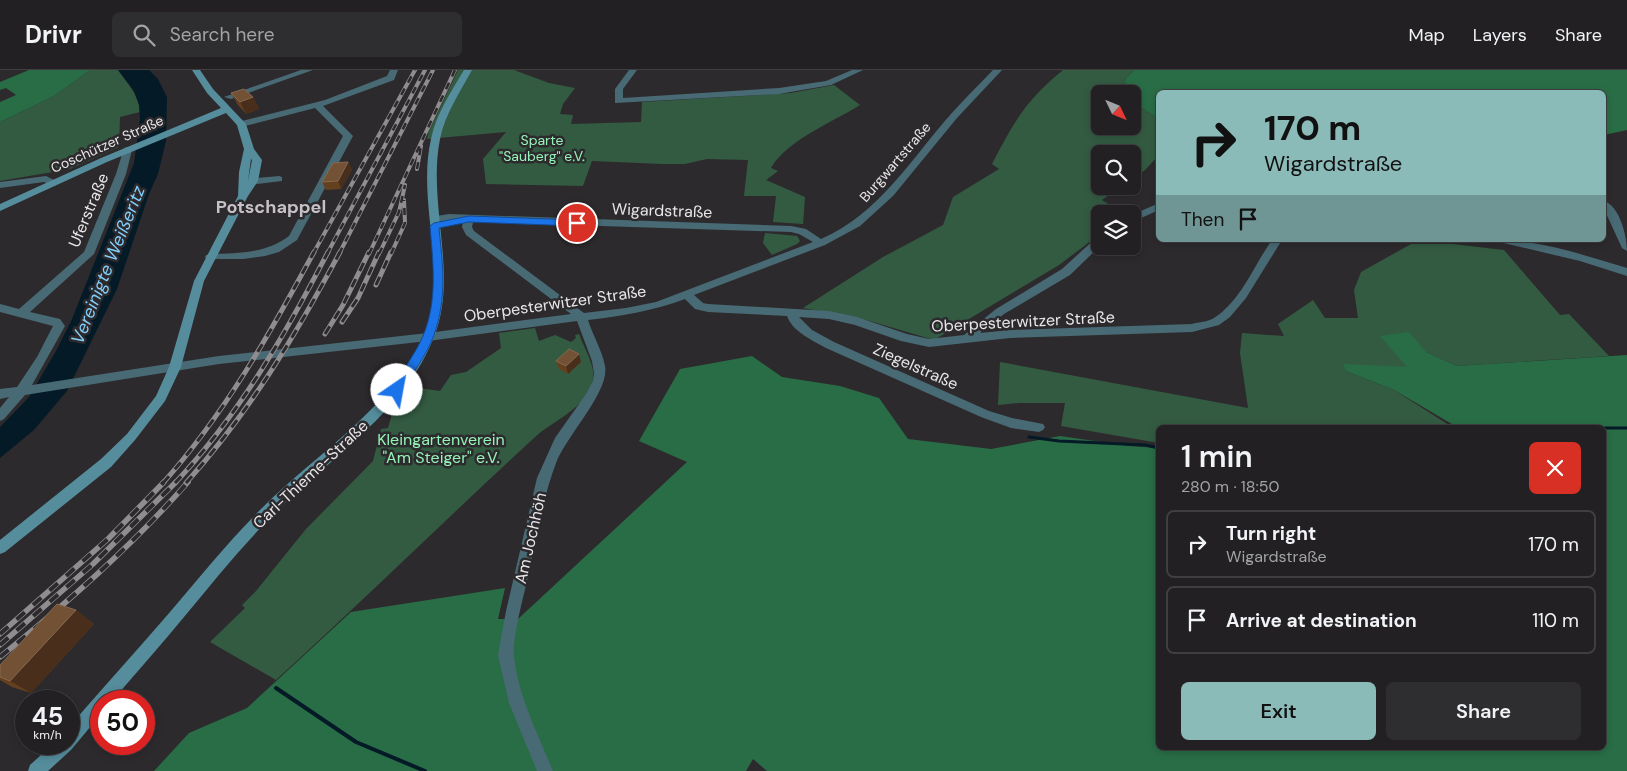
<!DOCTYPE html>
<html lang="en">
<head>
<meta charset="utf-8">
<style>
	:root { --surface:#222022; --page:#2e2d2f; --text:#f1f3f6; --muted:#a2a3a5; --line:#3f3e40; --accent:#8bbbb9 }
	body { margin:0; font-family:"DM Sans",sans-serif; background:var(--page); color:var(--text); height:100vh; display:flex; flex-direction:column; font-size:19px; white-space:nowrap }
	* { box-sizing:border-box; margin:0 }
	p { font-size:16px; color:var(--muted) }
	.icon { flex:none; width:28px; height:28px; fill:none; stroke:currentColor; stroke-width:2; stroke-linecap:round; stroke-linejoin:round }
	.map { position:relative; flex:1; overflow:hidden }
	.panel { position:absolute; left:1156px; top:355px; width:450px; height:325px; display:flex; flex-direction:column; background:var(--surface); border-radius:8px; box-shadow:0 2px 8px #0003,0 0 0 1px var(--line) }
	.panel>* { flex:none }
	.guide { position:absolute; left:1156px; top:20px; width:450px; height:152px; border-radius:8px; box-shadow:0 2px 8px #0003,0 0 0 1px var(--line); background:#8bbbb9; color:#111; overflow:hidden }
	.needle { width:32px; rotate:133deg }
	.fabs { position:absolute; left:1091px; top:15px; display:grid; gap:10px }
	.fabs a { display:grid; place-items:center; width:50px; height:50px; border-radius:8px; background:var(--surface); box-shadow:0 2px 8px #0003,0 0 0 1px var(--line); font-size:25px }
	.speed { position:absolute; left:15px; top:620px; display:flex; gap:10px; font-size:25px; font-weight:700; text-align:center }
	.speed>* { display:grid; place-content:center; width:65px; height:65px; border-radius:50%; background:var(--surface); box-shadow:0 2px 8px #0003,0 0 0 1px var(--line); line-height:1 }
	.speed small { font-size:12px; font-weight:400 }
	.speed .limit { border:8px solid #d22; background:#fff; color:#111 }
	.pin { position:absolute; display:grid; place-items:center; width:42px; height:42px; color:#fff; margin:-21px; border:2px solid #fff; border-radius:50%; box-shadow:0 1px 5px #0007 }
	.me { position:absolute; width:55px; margin:-28px; rotate:33deg; stroke-linejoin:round; filter:drop-shadow(0 0 4px #0008) }
	.turn { display:flex; align-items:center; gap:18px; height:105px; padding:0 25px; font-size:22px }
	.turn .icon { width:65px; height:65px; stroke-width:2.5 }
	.turn b { display:block; font-size:35px; line-height:42px }
	.then { display:flex; align-items:center; height:48px; padding:0 25px; background:#0003; gap:10px; font-size:19px }
	.round { display:grid; place-items:center; flex:none; width:52px; height:52px; border-radius:8px; background:var(--page) }
	.headline { display:flex; align-items:center; justify-content:space-between; height:85px; padding:0 25px }
	h1 { font-size:30px; font-weight:600; line-height:38px }
	.button { display:flex; gap:10px; margin-top:auto; padding:10px 25px }
	.button a { flex:1; height:58px; border-radius:8px; background:var(--accent); color:#111; font-size:20px; font-weight:600; line-height:58px; text-align:center }
	.button a+a { background:var(--page); color:var(--text) }
	ul { padding:0; list-style:none }
	li { display:flex; align-items:center; gap:15px; height:68px; margin:0 10px 8px; padding:0 15px; border:2px solid var(--line); border-radius:8px }
	li div { flex:1 }
	li b { display:block; font-size:19px }
	li em { font-style:normal }
	header { display:flex; align-items:center; gap:30px; box-sizing:border-box; height:70px; padding:0 25px; background:var(--surface); border-bottom:1px solid var(--line) }
	header strong { font-size:24px }
	nav { display:flex; gap:28px; margin-inline-start:auto; font-size:18px }
	.search { width:350px; height:45px; background:var(--page); display:flex; align-items:center; gap:12px; box-sizing:border-box; padding:0 18px; border-radius:8px; color:var(--muted); font-size:19px }
	.map>svg:first-child { display:block }
</style>
</head>
<body>
<header>
<strong>Drivr</strong>
<div class="search"><svg class="icon" aria-label="search" viewBox="0 0 24 24"><circle cx="10" cy="10" r="6"/><path d="M15 15l6 6"/></svg>Search here</div>
<nav><a>Map</a><a>Layers</a><a>Share</a></nav>
</header>
<div class="map">
<svg width="1627" height="701" viewBox="0 0 1627 701">
	<rect width="100%" height="100%" fill="#2d2a2d"/>
	<path fill="#335b42" d="M90 0H118C127 13 139 25 140 42L120 47 119 77 70 99 0 111V52L54 26Z
		M458 0H514L549 13 575 18 563 34 560 44 573 45 571 54 641 52 642 32 791 23 834 15 860 35C833 52 787 70 771 98L778 101 766 110 805 127 803 154 773 152 776 126H744L748 90 707 89 685 94H662L592 91 583 116 486 114 483 89 506 62 427 69 429 61Z
		M1063 0H1134L1124 11 1131 24H1100V56H1132L1133 26 1136 34 1159 49 1158 86 1145 100 1133 109 1132 84H1100V116H1121L1102 130 1124 144H1100V164L1059 195 934 270 870 251 803 238 883 187 943 155 953 127 999 99 992 94C1014 52 1025 31 1063 0Z
		M765 163 797 166 800 171 797 174 772 185 763 173Z
		M1411 174H1453L1504 180 1560 245 1569 244 1609 286 1457 296 1426 282 1408 297 1346 301 1394 320 1452 357 1159 358V373L1061 356 1065 333H1019L998 335 1000 292 1248 338 1240 283 1242 263 1284 266 1278 254 1313 230 1325 248H1358L1354 220 1361 202Z
		M535 258 539 271 555 265 571 272 576 268 575 265 579 264C584 278 596 296 593 311 586 339 553 350 534 368 447 448 363 531 276 610L210 572 245 538 242 535 256 521 306 459 373 391 381 359 388 358 394 337 412 317 440 321 451 305 466 302 501 278 499 263Z"/>
	<path fill="#296d46" d="M29 0H90L54 26 0 52V32L16 25 6 18 0 20V12Z
		M1134 0H1627V60L1604 65V22H1159V49L1136 34 1124 11Z
		M1409 262 1426 282 1457 296 1627 285V701H767L753 689 746 701H154L189 663 247 638 351 542 505 518 498 549H518L687 392 639 371 680 299 752 286 782 307 840 316 879 328 908 369 991 379 1060 366 1129 376 1159 378V678H1604V358L1457 357 1394 320 1346 301 1343 294 1407 297 1380 266Z"/>
	<path fill="#041a26" d="M118 0H149L158 9 167 27 166 71 158 104 149 124 117 219 67 321 34 360 0 388V357L29 327 56 281 72 249 134 93 140 49 139 35 134 21Z"/>
	<g fill="none" stroke-linecap="round" stroke-linejoin="round">
		<path stroke="#041a26" stroke-width="3" d="M1604 358H1627
			M1029 367 1059 371 1145 375 1159 378"/>
		<path stroke="#041a26" stroke-width="4" d="M276 618 356 672 425 701"/>
		<path fill="#486a74" fill-rule="evenodd" d="M301 0H313L231 29 224 27Z
			M390 0H398L394 10 323 36 353 66 297 170 279 182 265 186 243 189H206L205 187 206 185 210 184C238 183 265 184 289 166L343 66 315 38 241 57 236 54 238 52 325 30 387 6Z
			M629 0H637L623 19V28L779 18 826 11 852 0H863L831 15 779 24 615 33V19Z
			M993 0H1002L957 48 893 126 860 156 825 175 694 225 703 233 708 234 829 241 857 247 907 264 929 269 964 265 996 239 1062 199 1096 168 1100 167V176L1070 205 1004 244 980 263 1010 260 1192 254C1199 252 1208 252 1214 248 1241 231 1254 195 1272 170H1282L1246 228 1230 247 1219 255 1192 262 1010 268 929 277 901 271 855 255 829 249 799 247 812 260 834 272 989 341 1012 348 1043 354 1045 357 1043 360 1039 362 1011 358 981 347 826 278C812 270 793 262 787 246L708 242 695 239 685 229C653 241 622 246 588 250 593 266 602 280 605 296 610 321 566 366 556 393 542 430 536 472 527 511 523 529 512 569 514 586 518 626 538 664 553 701H537L509 633 498 585 506 541 537 408 555 368 586 324 593 311 594 304 592 291 577 251 428 271 219 294 25 325 4 349 0 351V338L9 327 0 329V319L17 317 37 287 53 256 0 242V234L19 239 84 182 116 104 124 78 127 77 132 80 126 104 94 184 30 242 60 249 65 256 32 315 219 286 428 263 571 244 466 165 462 157 463 152 430 151V147L449 144 791 156 806 159 821 169C879 144 911 89 951 44 964 29 979 15 993 0ZM473 152 791 162 799 164 813 172 656 232 626 238 584 243 474 161 472 157Z
			M46 106 56 111V115L53 116 44 112 0 118V112Z
			M279 106 282 107V111L257 114 252 111 257 108Z
			M1604 131C1620 136 1627 167 1627 181L1622 178 1604 139Z
			M1159 133V140L1132 152V145Z
			M1498 170C1541 170 1586 186 1627 198V206L1580 191 1499 172Z"/>
		<path fill="#558d9d" fill-rule="evenodd" d="M192 0H200L213 19 246 54 254 79 262 90 258 111 248 126 204 211 181 297 165 331 135 370 111 397 5 482 0 484V470L101 389 127 364 156 326 169 297 194 211 238 126 239 102 244 79 237 55 226 43 107 92 0 141V134L101 88 221 38 207 23ZM251 89 252 90 248 111Z
			M464 0H472C460 22 445 44 440 69 427 135 459 204 434 267 404 343 327 390 273 445 241 477 213 512 184 547 161 575 136 603 112 631H101V644L71 680 48 701H28L30 695 53 674H69V657C102 619 137 580 170 542 200 507 229 471 261 439 316 384 388 341 422 269 451 207 416 134 431 69 436 44 451 22 464 0Z"/>
		<defs>
			<path id="rail-far2" d="M417 99 421 76
				M313 184 415 0
				M327 184 425 0
				M339 184 433 0
				M369 184 455 0
				M379 184 399 142 405 115
				M391 184 405 153 404 130"/>
			<path id="rail-far1" d="M376 215 391 182
				M342 252 358 228 379 182
				M325 264 343 235 369 182
				M163 413C226 342 269 265 314 182
				M175 413C239 345 285 265 328 182
				M186 413C251 340 294 268 340 182"/>
			<path id="rail" d="M0 564 108 469 164 412
				M0 575 93 494 176 412
				M0 587C67 533 131 477 188 412"/>
		</defs>
		<use href="#rail-far2" stroke="#908d90" stroke-width="4"/>
		<use href="#rail-far1" stroke="#908d90" stroke-width="5"/>
		<use href="#rail" stroke="#908d90" stroke-width="5.5"/>
		<use href="#rail-far2" stroke="#2d2a2d" stroke-width="2.5" stroke-dasharray="7" stroke-linecap="butt"/>
		<use href="#rail-far1" stroke="#2d2a2d" stroke-width="3" stroke-dasharray="9" stroke-linecap="butt"/>
		<use href="#rail" stroke="#2d2a2d" stroke-width="4" stroke-dasharray="11" stroke-linecap="butt"/>
	</g>
	<path fill="#65401e" d="M231 23 253 27 259 39 246 44 238 35Z
		M348 92 352 100 341 119 326 120 322 112Z
		M556 291 581 292 568 304 559 299Z
		M76 540 94 554 31 623 12 617 0 610V595Z"/>
	<path fill="#492f1b" d="M253 27 259 39 246 44 240 32Z
		M348 92 352 100 341 119 338 111Z
		M579 284 581 292 568 304 566 296Z
		M76 540 94 554 31 623 10 611Z"/>
	<path fill="#735134" stroke="#856950" d="M244 19 253 27 240 32 231 23Z
		M348 92 338 111 322 112 333 93Z
		M569 279 579 284 566 296 556 291Z
		M57 534 76 540 10 611 0 607V595Z"/>
	<path fill="#1a73e8" stroke="#114b97" d="M469 146 577 150 582 153 577 156 469 152 439 158C443 196 447 228 434 265 427 285 411 305 401 323H393L391 320C401 302 415 285 423 266 438 230 433 193 430 156L434 153Z"/>
	<g text-anchor="middle" stroke-width="5" stroke-linejoin="round" paint-order="stroke">
		<g font-size="14" fill="#94f3b7" stroke="#2d2a2d">
			<text x="542" y="75">Sparte<tspan x="542" dy="16">"Sauberg" e.V.</tspan></text>
		</g>
		<g font-size="14" fill="#e8e6e8" stroke="#2d2a2d">
			<text transform="translate(107 74) rotate(-24)" y="5">Coschützer Straße</text>
			<text transform="translate(895 92) rotate(-49)" y="5">Burgwartstraße</text>
		</g>
		<g font-size="16" fill="#e8e6e8" stroke="#2d2a2d">
			<text transform="translate(88 140) rotate(-67)" y="6">Uferstraße</text>
			<text transform="translate(662 140) rotate(2)" y="6">Wigardstraße</text>
			<text transform="translate(555 233) rotate(-8)" y="6">Oberpesterwitzer Straße</text>
			<text transform="translate(1023 251) rotate(-3)" y="6">Oberpesterwitzer Straße</text>
			<text transform="translate(916 296) rotate(24)" y="6">Ziegelstraße</text>
			<text transform="translate(310 404) rotate(-43)" y="6">Carl-Thieme-Straße</text>
			<text transform="translate(530 468) rotate(-77)" y="6">Am Jochhöh</text>
		</g>
		<g font-size="16" fill="#94f3b7" stroke="#2d2a2d">
			<text x="441" y="375">Kleingartenverein<tspan x="441" dy="18">"Am Steiger" e.V.</tspan></text>
		</g>
		<g font-size="18" font-weight="bold" fill="#c5c1c6" stroke="#2d2a2d">
			<text x="271" y="143">Potschappel</text>
		</g>
		<g font-size="18" font-style="italic" fill="#82cffc" stroke="#2d2a2d">
			<text transform="translate(108 195) rotate(-68)" y="6">Vereinigte Weißeritz</text>
		</g>
	</g>
</svg>
<div class="fabs">
<a><svg class="needle" viewBox="-14 -14 28 28"><path d="M0-13l5 13h-10z" fill="#e53935"/><path d="M0 13l5-13h-10z" fill="#a2a3a5"/></svg></a>
<a><svg class="icon" aria-label="search" viewBox="0 0 24 24"><circle cx="10" cy="10" r="6"/><path d="M15 15l6 6"/></svg></a>
<a><svg class="icon" aria-label="layers" viewBox="0 0 24 24"><path d="M12 4l9 5-9 5-9-5zM3 14l9 5 9-5"/></svg></a>
</div>
<div class="speed"><div>45<small>km/h</small></div><div class="limit">50</div></div>
<div class="pin" style="left:577px;top:153px;background:#d93025"><svg class="icon" aria-label="arrive" viewBox="0 0 24 24"><path d="M6 21V4h12l-3 4 3 4H6"/></svg></div>
<svg class="me" style="left:397px;top:320px" viewBox="-20 -20 40 40"><circle r="19" fill="#fff"/><path d="M0-13L10 11 0 6-10 11z" fill="#1a73e8"/></svg>
<div class="guide">
<div class="turn"><svg class="icon" aria-label="right" viewBox="0 0 24 24"><path d="M7 20v-9h11M14 6l5 5-5 5"/></svg><div><b>170 m</b>Wigardstraße</div></div>
<div class="then">Then<svg class="icon" aria-label="arrive" viewBox="0 0 24 24"><path d="M6 21V4h12l-3 4 3 4H6"/></svg></div>
</div>
<section class="panel">
<div class="headline"><div><h1>1 min</h1><p>280 m · 18:50</p></div><a class="round" style="background:#d93025;color:#fff"><svg class="icon" aria-label="close" viewBox="0 0 24 24"><path d="M6 6l12 12M18 6L6 18"/></svg></a></div>
<ul>
<li><svg class="icon" aria-label="right" viewBox="0 0 24 24"><path d="M7 20v-9h11M14 6l5 5-5 5"/></svg><div><b>Turn right</b><p>Wigardstraße</p></div><em>170 m</em></li>
<li><svg class="icon" aria-label="arrive" viewBox="0 0 24 24"><path d="M6 21V4h12l-3 4 3 4H6"/></svg><div><b>Arrive at destination</b></div><em>110 m</em></li>
</ul>
<div class="button"><a>Exit</a><a>Share</a></div>
</section>
</div>
</body>
</html>
